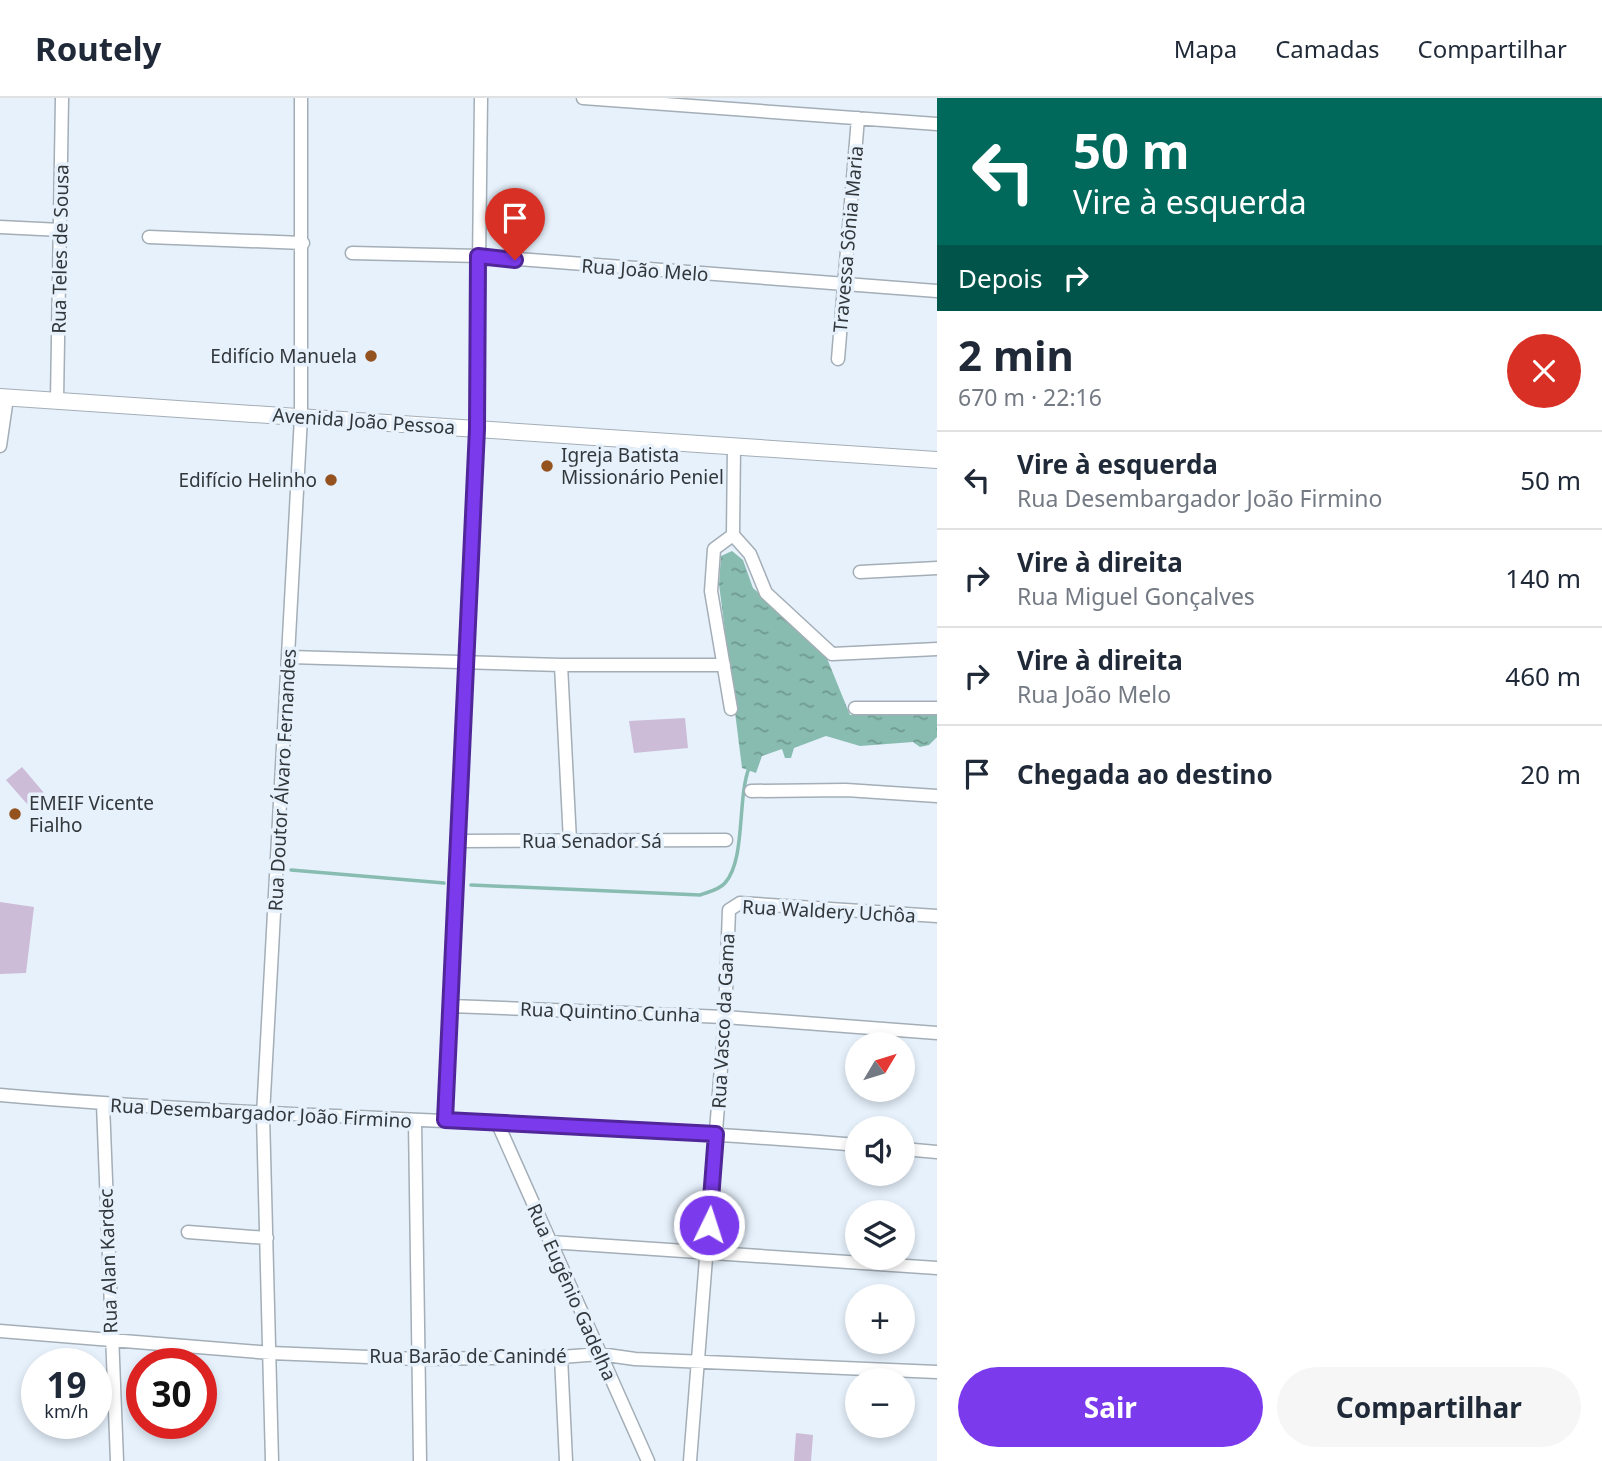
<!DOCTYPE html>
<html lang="pt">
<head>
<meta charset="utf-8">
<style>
	:root { --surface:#fff; --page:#f6f6f7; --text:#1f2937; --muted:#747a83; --line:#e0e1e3; --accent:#7c3aed }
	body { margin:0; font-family:"Noto Sans",sans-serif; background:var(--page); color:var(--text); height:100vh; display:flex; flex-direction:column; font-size:26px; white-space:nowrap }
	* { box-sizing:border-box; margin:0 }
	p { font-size:23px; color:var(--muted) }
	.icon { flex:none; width:38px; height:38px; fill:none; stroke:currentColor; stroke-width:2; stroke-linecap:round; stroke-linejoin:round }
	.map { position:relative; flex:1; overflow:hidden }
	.details { display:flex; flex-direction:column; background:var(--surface); width:665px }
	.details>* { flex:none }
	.banner { background:#00695c; color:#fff; overflow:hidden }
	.needle { width:46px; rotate:52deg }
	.buttons { position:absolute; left:845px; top:934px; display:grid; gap:14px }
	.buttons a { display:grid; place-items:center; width:70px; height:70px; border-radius:50%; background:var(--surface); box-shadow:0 4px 10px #0003; font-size:35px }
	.speed { position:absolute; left:21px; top:1250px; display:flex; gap:14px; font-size:35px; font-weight:700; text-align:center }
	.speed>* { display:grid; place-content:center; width:91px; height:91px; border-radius:50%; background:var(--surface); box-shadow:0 4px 10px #0003; line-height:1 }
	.speed small { font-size:18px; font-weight:400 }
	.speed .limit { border:10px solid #d22; background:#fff; color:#111 }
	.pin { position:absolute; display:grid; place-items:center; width:60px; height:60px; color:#fff; margin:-72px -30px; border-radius:50% 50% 50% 0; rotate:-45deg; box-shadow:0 0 7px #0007 }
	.pin .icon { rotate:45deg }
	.me { position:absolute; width:77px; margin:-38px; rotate:4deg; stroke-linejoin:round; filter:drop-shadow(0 0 5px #0008) }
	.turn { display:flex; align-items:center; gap:24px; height:147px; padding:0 21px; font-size:32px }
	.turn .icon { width:91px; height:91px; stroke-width:2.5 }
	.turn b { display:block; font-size:49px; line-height:60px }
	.then { display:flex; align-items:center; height:66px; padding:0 21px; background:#0003; gap:14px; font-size:26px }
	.round { display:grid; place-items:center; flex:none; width:74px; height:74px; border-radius:37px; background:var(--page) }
	.headline { display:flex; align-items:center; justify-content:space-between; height:119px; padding:0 21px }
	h1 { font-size:42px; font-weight:700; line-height:52px }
	.primary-button { display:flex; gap:14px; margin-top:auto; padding:14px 21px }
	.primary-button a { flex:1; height:80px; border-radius:42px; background:var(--accent); color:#fff; font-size:28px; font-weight:700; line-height:80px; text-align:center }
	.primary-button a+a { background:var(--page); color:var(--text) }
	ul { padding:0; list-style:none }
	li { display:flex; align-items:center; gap:21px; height:98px; padding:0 21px; border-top:2px solid var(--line) }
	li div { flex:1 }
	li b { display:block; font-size:26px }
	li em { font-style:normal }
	header { display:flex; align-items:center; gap:42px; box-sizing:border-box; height:98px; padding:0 35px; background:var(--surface); border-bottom:2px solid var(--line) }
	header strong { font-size:33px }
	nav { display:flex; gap:38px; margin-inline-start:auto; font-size:24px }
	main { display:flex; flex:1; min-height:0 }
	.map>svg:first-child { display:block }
</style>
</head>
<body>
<header>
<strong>Routely</strong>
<nav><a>Mapa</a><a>Camadas</a><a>Compartilhar</a></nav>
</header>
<main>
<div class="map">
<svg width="937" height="1363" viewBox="0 0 937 1363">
	<defs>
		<pattern id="water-ripples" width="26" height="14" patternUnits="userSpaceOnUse" patternTransform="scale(1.75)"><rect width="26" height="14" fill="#88bcb0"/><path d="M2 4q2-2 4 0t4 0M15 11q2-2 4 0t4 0" fill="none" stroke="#709a90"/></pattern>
	</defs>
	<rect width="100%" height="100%" fill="#e6f1fc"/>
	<path fill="#cdbcd7" d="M685 620 688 650 634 655 629 623Z
		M22 669 50 702 35 715 6 682Z
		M0 804 34 809 26 875 0 876Z
		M796 1335 813 1337 811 1363H794Z"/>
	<path fill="url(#water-ripples)" d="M732 453 743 462 753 490 824 553 850 617 937 615V639L929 647 920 649 913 644 860 648 826 638 794 650 791 660H785L782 651 762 658 756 675 742 670 719 486 721 458Z"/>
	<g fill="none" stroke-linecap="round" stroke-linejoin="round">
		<path stroke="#88bcb0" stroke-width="3.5" d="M291 772 444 785
			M471 787 700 797C708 794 719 792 725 785 746 761 737 701 749 670"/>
		<defs>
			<path id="minor" d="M583 0 937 26
				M0 129 61 132
				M149 139 303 145
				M352 155 479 158 937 193
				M838 261 858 20
				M57 302 62 0
				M0 348 7 300
				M733 437 750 456 766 495 832 556 937 551
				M860 474 937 470
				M290 559 561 567H724
				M561 567 570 743
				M855 610H937
				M731 611 711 493 714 451 733 437 734 348
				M751 693 846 692 937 698
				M459 743 726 742
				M451 908 725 919 937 935
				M0 997C286 1022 572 1023 858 1047
				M103 1006 117 1363
				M445 1022 477 331 481 0
				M415 1024 420 1363
				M497 1024 648 1363
				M903 1051 937 1054
				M188 1134 267 1140
				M550 1144 937 1170
				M0 1233 271 1255 417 1261 561 1259 600 1256 635 1261 937 1274
				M561 1259 566 1363
				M272 1363 263 1017 301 319V0
				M690 1363 725 919 729 812 740 805 937 818"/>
			<path id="major" d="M0 299 937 362"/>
		</defs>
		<use href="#minor" stroke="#a3aeb7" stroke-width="15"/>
		<use href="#major" stroke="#a3aeb7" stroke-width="18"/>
		<use href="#minor" stroke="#fff" stroke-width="12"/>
		<use href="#major" stroke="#fff" stroke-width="16"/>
	</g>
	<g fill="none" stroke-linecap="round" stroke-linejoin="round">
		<defs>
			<path id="route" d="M515 162 478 158 477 331 445 1022 716 1036 709 1127"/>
		</defs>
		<use href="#route" stroke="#51269a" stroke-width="18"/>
		<use href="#route" stroke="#7c3aed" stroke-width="12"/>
	</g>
	<g fill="#94521f" stroke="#e6f1fc" stroke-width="2.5">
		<circle cx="371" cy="258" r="7"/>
		<circle cx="547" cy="368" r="7"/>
		<circle cx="331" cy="382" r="7"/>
		<circle cx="15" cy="716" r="7"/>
	</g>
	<g text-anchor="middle" stroke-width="7" stroke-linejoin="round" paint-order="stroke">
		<g font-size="19" fill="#32373b" stroke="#e6f1fc">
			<text transform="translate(848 141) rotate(-85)" y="7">Travessa Sônia Maria</text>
			<text transform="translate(60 151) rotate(-89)" y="7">Rua Teles de Sousa</text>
			<text transform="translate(645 172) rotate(4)" y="7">Rua João Melo</text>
			<text transform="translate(364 323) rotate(4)" y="7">Avenida João Pessoa</text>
			<text transform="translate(282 682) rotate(-87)" y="7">Rua Doutor Álvaro Fernandes</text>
			<text x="592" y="750">Rua Senador Sá</text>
			<text transform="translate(829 813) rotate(3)" y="7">Rua Waldery Uchôa</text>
			<text transform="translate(610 914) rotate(2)" y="7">Rua Quintino Cunha</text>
			<text transform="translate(723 923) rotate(-87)" y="7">Rua Vasco da Gama</text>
			<text transform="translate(261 1015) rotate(3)" y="7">Rua Desembargador João Firmino</text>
			<text transform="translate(108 1163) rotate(-92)" y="7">Rua Alan Kardec</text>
			<text transform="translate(572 1194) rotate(66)" y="7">Rua Eugênio Gadelha</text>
			<text x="468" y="1265">Rua Barão de Canindé</text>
		</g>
		<g font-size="19" fill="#32373b" stroke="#e6f1fc" text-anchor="end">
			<text x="357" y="265">Edifício Manuela</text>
			<text x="561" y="364" text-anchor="start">Igreja Batista<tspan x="561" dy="22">Missionário Peniel</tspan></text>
			<text x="317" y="389">Edifício Helinho</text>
			<text x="29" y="712" text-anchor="start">EMEIF Vicente<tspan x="29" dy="22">Fialho</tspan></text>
		</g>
	</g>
</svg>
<div class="buttons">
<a><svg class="needle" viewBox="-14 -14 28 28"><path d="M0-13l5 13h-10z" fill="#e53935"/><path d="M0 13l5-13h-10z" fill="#747a83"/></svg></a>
<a><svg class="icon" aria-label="sound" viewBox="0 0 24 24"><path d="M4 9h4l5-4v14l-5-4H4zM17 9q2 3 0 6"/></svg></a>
<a><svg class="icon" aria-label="layers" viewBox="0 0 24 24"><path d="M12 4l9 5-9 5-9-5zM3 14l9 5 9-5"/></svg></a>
<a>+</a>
<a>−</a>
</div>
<div class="speed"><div>19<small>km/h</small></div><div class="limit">30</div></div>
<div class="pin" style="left:515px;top:162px;background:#d93025"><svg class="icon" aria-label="arrive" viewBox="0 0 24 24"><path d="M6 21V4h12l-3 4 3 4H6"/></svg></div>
<svg class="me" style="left:709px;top:1127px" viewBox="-20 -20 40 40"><circle r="17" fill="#7c3aed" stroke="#fff" stroke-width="3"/><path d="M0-11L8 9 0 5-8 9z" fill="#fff"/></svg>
</div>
<section class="details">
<div class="banner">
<div class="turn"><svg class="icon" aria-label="left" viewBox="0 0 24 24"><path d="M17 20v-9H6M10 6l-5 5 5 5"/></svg><div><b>50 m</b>Vire à esquerda</div></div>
<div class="then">Depois<svg class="icon" aria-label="right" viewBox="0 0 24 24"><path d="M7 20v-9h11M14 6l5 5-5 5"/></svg></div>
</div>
<div class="headline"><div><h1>2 min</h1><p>670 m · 22:16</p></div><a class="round" style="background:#d93025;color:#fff"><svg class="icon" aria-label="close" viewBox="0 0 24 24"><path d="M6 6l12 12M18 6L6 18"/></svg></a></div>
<ul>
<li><svg class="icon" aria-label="left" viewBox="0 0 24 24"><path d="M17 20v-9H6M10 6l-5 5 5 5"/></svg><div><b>Vire à esquerda</b><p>Rua Desembargador João Firmino</p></div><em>50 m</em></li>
<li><svg class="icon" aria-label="right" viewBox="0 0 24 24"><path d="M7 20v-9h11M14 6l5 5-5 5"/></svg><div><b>Vire à direita</b><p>Rua Miguel Gonçalves</p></div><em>140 m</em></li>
<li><svg class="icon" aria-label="right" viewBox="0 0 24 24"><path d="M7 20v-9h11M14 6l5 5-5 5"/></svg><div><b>Vire à direita</b><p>Rua João Melo</p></div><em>460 m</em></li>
<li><svg class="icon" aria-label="arrive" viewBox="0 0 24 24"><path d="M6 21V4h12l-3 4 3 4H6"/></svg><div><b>Chegada ao destino</b></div><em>20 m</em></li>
</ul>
<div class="primary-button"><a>Sair</a><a>Compartilhar</a></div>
</section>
</main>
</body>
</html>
